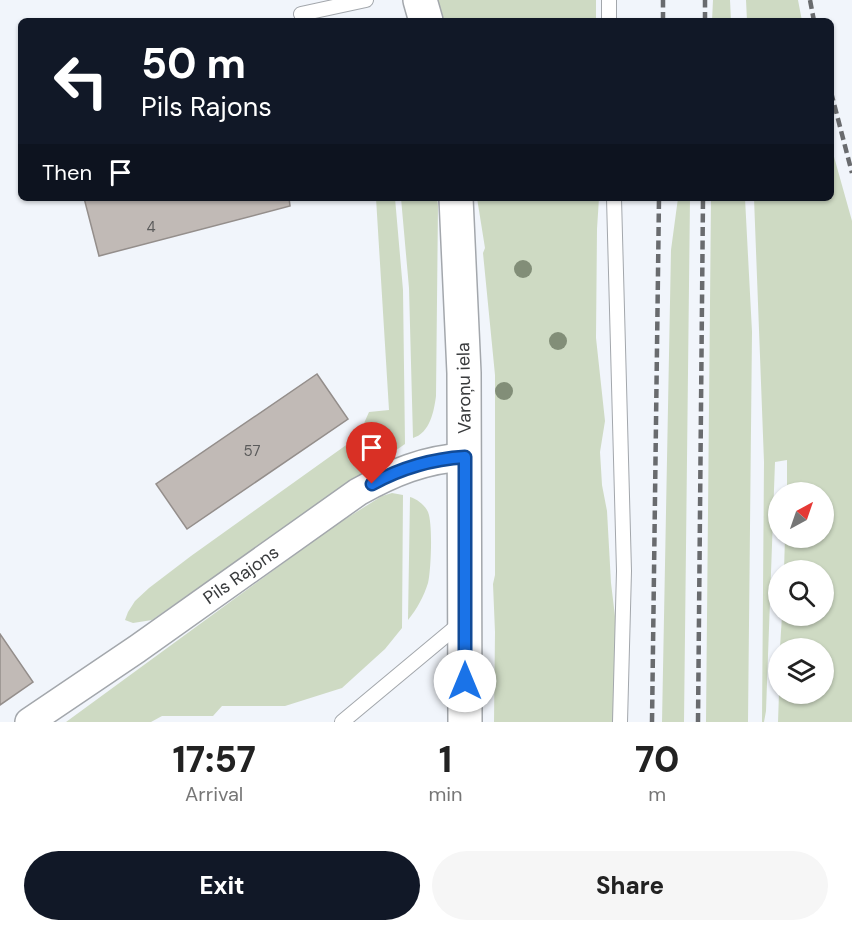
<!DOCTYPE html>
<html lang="en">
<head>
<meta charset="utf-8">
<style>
	:root { --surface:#fff; --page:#f6f6f6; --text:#222; --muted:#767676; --accent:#111827 }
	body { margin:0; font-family:"DM Sans",sans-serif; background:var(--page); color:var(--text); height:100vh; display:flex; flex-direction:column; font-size:22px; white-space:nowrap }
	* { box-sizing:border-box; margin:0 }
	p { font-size:20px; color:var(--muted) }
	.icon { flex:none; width:33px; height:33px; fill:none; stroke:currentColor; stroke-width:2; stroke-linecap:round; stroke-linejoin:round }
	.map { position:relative; height:722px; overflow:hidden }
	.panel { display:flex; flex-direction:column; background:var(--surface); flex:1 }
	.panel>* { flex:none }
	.hud { position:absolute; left:18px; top:18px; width:816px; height:183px; border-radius:9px; box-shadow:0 2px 4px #0004; background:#111827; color:#fff; overflow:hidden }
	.needle { width:39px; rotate:40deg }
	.controls { position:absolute; left:768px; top:482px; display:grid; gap:12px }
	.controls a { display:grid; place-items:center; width:66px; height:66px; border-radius:50%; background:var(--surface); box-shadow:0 2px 4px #0004; font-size:30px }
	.pin { position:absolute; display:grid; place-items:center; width:51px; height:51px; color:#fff; margin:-62px -26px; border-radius:50% 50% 50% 0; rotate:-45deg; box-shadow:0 0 6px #0007 }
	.pin .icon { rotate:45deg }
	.me { position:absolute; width:66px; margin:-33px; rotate:0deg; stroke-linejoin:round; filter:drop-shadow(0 0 4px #0008) }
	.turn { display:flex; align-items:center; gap:21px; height:126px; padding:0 24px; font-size:27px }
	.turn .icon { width:78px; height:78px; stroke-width:2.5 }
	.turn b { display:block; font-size:42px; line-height:51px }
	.then { display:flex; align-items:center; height:57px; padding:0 24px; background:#0003; gap:12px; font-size:22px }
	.eta { display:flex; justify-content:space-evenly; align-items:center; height:102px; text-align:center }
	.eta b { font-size:36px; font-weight:800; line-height:42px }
	.primary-button { display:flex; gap:12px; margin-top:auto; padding:12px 24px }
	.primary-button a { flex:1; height:69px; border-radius:36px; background:var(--accent); color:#fff; font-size:24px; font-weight:800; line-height:69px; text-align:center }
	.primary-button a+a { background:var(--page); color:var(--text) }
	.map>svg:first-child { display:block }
</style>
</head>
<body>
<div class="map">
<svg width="852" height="722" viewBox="0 0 852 722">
	<rect width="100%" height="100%" fill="#f1f5fb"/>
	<path fill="#cedac3" d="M437 0H596V21H444Z
		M713 0H730L731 21H712Z
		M746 0H798L802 21H747Z
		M831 146 852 221V722H778L779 693H824V648H780L782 615H824V570H784L785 537H824V492H787V460L775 462 766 711 764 722H762L764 462 754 198H831Z
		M376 198H395L403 290 405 444 152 620 133 623 125 620 128 612 135 601 149 588 191 556 349 443 361 430 369 412 389 410Z
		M401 198H437L438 206 436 396C434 411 430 433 413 438L409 288Z
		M477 198H599L597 229 596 338 605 421 600 452 602 485 607 511 611 583 617 633 614 722H494L495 632 493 584 495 575V375L483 253 485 248Z
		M678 198H690L684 722H662L671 250Z
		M711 198H745L752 332 748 722H706Z
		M392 493 403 495 402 628 385 649 342 688 285 706H222L213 716H162L151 722H66L334 526 382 496Z
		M410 497C417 499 425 505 428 512 433 524 431 570 428 583 424 596 417 609 408 620Z"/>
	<path fill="#c1bab6" stroke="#948e8b" stroke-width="1.5" d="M84 198H289L290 206 99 256Z
		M317 374 348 419 187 529 156 484Z
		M0 634 33 682 0 705Z"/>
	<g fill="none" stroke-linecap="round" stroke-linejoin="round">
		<defs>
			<path id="lane" d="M609 0V21
				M301 14 366 0
				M614 198 624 571 620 722
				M342 722 462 622"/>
			<path id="street" d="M29 722 137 649 358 492C392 473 425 459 465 457"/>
			<path id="highway" d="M420 0 426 21
				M456 198 464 373 465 722"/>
		</defs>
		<use href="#lane" stroke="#a3a7ac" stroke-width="16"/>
		<use href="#street" stroke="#a3a7ac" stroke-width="30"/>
		<use href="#highway" stroke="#a3a7ac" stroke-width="36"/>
		<use href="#lane" stroke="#fff" stroke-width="14"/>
		<use href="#street" stroke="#fff" stroke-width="27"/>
		<use href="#highway" stroke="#fff" stroke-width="33"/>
		<path stroke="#696b6e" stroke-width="4.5" stroke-dasharray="9 4.5" stroke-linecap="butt" d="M810 0 814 21
			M663 21V0
			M705 21V0
			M831 92 852 173
			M652 722 659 198
			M698 722 703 198"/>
	</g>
	<g fill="#828e78">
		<circle cx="523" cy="269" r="9"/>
		<circle cx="558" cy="341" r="9"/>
		<circle cx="504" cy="391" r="9"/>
	</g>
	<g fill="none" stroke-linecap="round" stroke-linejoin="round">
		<defs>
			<path id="route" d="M372 484C401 468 432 459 465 457V681"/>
		</defs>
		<use href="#route" stroke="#114b97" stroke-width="15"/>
		<use href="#route" stroke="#1a73e8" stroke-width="10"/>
	</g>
	<g text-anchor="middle" stroke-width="4.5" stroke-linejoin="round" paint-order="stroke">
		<g font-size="15" fill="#5b5b5b">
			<text x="151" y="232">4</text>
			<text x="252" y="456">57</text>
		</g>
		<g font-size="18" fill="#393b3d" stroke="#fff">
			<text transform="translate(464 388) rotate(-91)" y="6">Varoņu iela</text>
			<text transform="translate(241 575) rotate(-35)" y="6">Pils Rajons</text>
		</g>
	</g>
</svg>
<div class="controls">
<a><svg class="needle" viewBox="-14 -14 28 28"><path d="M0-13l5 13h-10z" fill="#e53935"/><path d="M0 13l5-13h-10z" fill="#767676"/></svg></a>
<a><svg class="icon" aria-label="search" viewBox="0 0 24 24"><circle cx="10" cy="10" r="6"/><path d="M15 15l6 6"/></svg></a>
<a><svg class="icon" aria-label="layers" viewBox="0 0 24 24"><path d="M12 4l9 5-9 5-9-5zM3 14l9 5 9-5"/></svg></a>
</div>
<div class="pin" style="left:372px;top:484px;background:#d93025"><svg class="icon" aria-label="arrive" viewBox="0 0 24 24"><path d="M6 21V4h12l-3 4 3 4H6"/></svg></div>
<svg class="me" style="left:465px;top:681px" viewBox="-20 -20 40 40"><circle r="19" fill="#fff"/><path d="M0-13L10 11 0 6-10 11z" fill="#1a73e8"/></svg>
<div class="hud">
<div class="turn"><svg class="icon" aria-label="left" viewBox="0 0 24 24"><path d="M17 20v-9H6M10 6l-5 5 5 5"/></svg><div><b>50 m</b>Pils Rajons</div></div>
<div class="then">Then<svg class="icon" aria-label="arrive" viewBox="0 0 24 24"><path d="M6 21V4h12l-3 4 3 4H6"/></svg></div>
</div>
</div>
<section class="panel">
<div class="eta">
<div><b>17:57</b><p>Arrival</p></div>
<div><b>1</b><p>min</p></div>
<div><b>70</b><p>m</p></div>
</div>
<div class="primary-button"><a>Exit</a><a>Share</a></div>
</section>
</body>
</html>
